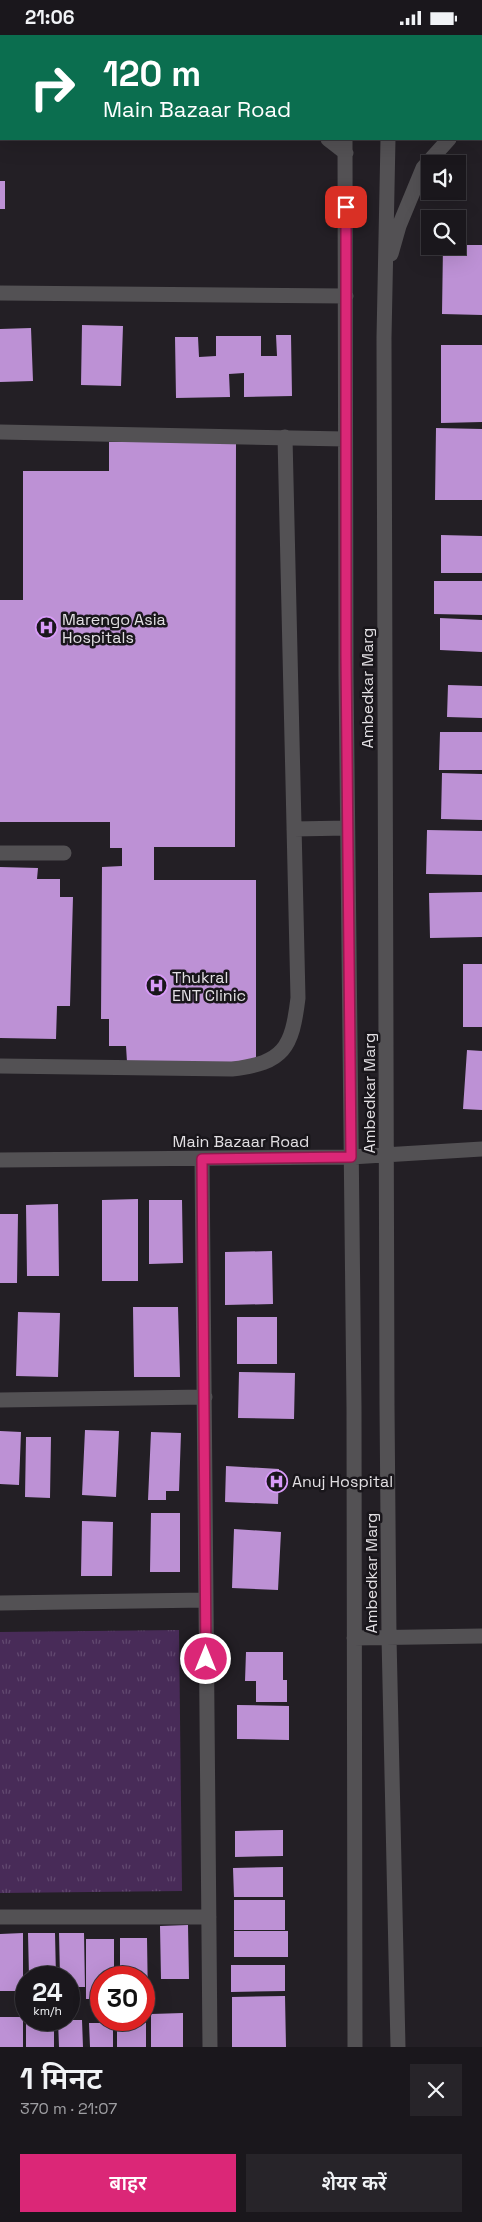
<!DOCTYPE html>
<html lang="hi">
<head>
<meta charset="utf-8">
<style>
	:root { --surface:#1a171c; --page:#272429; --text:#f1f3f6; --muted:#9f9fa3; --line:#38363b; --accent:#db2777 }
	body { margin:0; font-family:"Space Grotesk","Noto Sans Devanagari",sans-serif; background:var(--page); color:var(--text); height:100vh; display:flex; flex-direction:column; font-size:19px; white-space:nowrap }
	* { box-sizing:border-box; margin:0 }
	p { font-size:16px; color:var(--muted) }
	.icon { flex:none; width:28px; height:28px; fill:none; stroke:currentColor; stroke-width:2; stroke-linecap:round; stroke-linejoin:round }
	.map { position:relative; height:2012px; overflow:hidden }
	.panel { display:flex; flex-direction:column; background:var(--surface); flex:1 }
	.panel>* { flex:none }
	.banner { position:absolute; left:0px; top:0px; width:482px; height:105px; box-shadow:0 5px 20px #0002,0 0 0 1px var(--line); background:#0b6e4f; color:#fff; overflow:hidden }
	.tools { position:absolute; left:421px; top:120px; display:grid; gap:10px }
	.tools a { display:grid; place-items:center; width:45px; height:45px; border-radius:0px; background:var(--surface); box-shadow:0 5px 20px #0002,0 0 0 1px var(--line); font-size:25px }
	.speed { position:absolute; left:15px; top:1931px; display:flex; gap:10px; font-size:25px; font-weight:700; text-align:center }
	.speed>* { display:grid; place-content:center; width:65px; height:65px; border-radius:50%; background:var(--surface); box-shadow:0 5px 20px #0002,0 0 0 1px var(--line); line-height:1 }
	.speed small { font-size:12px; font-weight:400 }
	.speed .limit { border:8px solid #d22; background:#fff; color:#111 }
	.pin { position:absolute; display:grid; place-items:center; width:42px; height:42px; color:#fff; margin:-21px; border-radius:10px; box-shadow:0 2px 8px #0006 }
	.me { position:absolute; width:55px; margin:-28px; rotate:0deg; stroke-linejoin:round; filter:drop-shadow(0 0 4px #0008) }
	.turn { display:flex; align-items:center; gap:18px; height:105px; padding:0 20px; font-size:22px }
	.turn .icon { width:65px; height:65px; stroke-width:2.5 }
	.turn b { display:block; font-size:35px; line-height:42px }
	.round { display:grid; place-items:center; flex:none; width:52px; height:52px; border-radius:0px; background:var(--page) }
	.overview { display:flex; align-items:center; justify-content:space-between; height:85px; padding:0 20px }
	h1 { font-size:30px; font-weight:600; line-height:38px }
	.action { display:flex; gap:10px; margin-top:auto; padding:10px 20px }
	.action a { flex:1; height:58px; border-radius:0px; background:var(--accent); color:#fff; font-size:20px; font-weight:600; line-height:58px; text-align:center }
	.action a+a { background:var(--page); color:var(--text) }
	.status { display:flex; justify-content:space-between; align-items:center; height:35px; padding:0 25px; background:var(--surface); direction:ltr }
	.status svg { height:14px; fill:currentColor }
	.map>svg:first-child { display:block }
</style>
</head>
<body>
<div class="status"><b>21:06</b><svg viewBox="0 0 49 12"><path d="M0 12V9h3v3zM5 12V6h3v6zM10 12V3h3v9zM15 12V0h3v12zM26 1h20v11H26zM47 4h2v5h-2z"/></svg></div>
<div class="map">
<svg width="482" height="2012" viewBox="0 0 482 2012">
	<defs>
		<pattern id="park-tufts" width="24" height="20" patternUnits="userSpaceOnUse" patternTransform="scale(1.25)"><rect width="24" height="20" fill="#482b58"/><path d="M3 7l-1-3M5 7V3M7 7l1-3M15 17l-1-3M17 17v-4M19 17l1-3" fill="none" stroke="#624970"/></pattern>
	</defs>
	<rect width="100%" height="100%" fill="#231f25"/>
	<path fill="url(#park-tufts)" d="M179 1595 182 1856 0 1858V1597Z"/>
	<path fill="#bd91d5" d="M0 146H5V174H0Z
		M458 210H482V280L442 279 443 211Z
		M82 290 123 291 121 351 81 350Z
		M31 293 33 346 0 347V294Z
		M276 300H291L292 361 244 362V338L229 339 230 362 176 363 175 302H198L199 322 216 321V301H261V321H277Z
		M441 310H482V387L441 388Z
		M436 393 482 394V465H435Z
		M109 407H236L235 812H154V845H256V1027H127L126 1011H109V984H101L102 832 122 831V813H110V787H0V565H23V436H109Z
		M441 500 482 501V538H441Z
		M434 546H482V580L434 579Z
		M440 583 482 585V617L440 615Z
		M448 650 482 651V683L447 682Z
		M440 697H482V735H439Z
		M442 738 482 739V785L441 784Z
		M427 795 482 796V840L426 839Z
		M0 832 38 833 37 844H60V862H73L70 971H57L56 1004 0 1003Z
		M482 857V902L430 903 429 858Z
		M463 929H482V992H463Z
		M467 1015 482 1016V1075L463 1074Z
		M138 1164V1246H102V1165Z
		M149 1165H182L183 1228 149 1229Z
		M58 1169 59 1241H27L26 1170Z
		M0 1179H18L17 1248H0Z
		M272 1216 273 1269 225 1270V1217Z
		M133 1272H178L180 1342H134Z
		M18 1277 60 1278 58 1342 16 1341Z
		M237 1282H277V1329H237Z
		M239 1337 295 1338 294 1384 238 1383Z
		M85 1395 119 1396 116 1462 82 1460Z
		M0 1396 21 1397 19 1450 0 1449Z
		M151 1397 181 1398 179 1456H166V1465H148Z
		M26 1402H51L50 1463 25 1462Z
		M226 1431 279 1434 278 1469 225 1467Z
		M151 1478H180V1537H150Z
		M82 1486 113 1487 112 1541H81Z
		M234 1494 281 1497 278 1555 232 1553Z
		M246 1617H283V1645H287V1667H256V1646H245Z
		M237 1670 289 1671V1705L237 1704Z
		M283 1795V1821L235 1822V1796Z
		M283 1832V1862H234L233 1833Z
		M234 1865H285V1895H234Z
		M188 1890 189 1944H161L160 1891Z
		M234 1896H288V1922H234Z
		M23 1898V1956H0V1899Z
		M28 1898H55L56 1942H29Z
		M59 1898H84L85 1952H69V1942H60Z
		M120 1903H147L148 1969H144V1942H120Z
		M86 1904H114V1942H101V1964H86Z
		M231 1930H285V1956L231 1957Z
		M285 1961 286 2012H232V1962Z
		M144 1976H146V2012H117V1985H144Z
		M183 1978V2012H151V1979Z
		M0 1982H23V2012H0Z
		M26 1985H54V2012H26Z
		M58 1985H82L83 2012H59Z
		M89 1988H113V2012H90Z"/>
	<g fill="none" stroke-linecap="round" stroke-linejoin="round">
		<path stroke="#535154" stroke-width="15" d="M444 0 445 1
			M310 1 312 0
			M346 1V0
			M386 1V0
			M481 29 482 30
			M481 41H482
			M0 42H1
			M0 70H1
			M481 70H482
			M481 82 482 81
			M328 104 346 118
			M345 104 346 639 354 1372 355 2012
			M388 104 384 303 387 1370 389 1602 398 2012
			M391 219 399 191 423 133 449 104
			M0 258 346 261
			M0 397 345 404
			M294 794 347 793
			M0 818H64
			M0 1031 232 1034C284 1028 292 1013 298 963L285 402
			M202 1124 210 2012
			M0 1125 351 1122 482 1114
			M0 1365 205 1362
			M0 1568 206 1565
			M354 1603 482 1601
			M0 1882H209"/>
	</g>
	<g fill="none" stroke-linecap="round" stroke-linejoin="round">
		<defs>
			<path id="route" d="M206 1624 202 1124 351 1122 346 620V172"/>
		</defs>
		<use href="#route" stroke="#8e194d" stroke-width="12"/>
		<use href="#route" stroke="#db2777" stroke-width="9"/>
	</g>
	<defs>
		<symbol id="hospital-ring" viewBox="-11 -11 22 22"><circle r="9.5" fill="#19161b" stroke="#d89bf8" stroke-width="1.5"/><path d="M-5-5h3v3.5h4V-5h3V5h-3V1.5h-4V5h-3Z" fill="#d89bf8"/></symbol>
	</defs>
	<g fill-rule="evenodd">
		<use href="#hospital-ring" x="34" y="580" width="25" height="25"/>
		<use href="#hospital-ring" x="144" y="938" width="25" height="25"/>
		<use href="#hospital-ring" x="264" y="1434" width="25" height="25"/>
	</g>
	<g text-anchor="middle" stroke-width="5" stroke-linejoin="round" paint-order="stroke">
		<g font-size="16" fill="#e2dfe3" stroke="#19161b" text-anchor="start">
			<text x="62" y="590">Marengo Asia<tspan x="62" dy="18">Hospitals</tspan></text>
			<text x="172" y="948">Thukral<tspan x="172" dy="18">ENT Clinic</tspan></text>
			<text x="292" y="1452">Anuj Hospital</text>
		</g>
		<g font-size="16" fill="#e2dfe3" stroke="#19161b">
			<text transform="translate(367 653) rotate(-90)" y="6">Ambedkar Marg</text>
			<text transform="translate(369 1058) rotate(-90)" y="6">Ambedkar Marg</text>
			<text x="241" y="1112">Main Bazaar Road</text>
			<text transform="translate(371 1538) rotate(-90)" y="6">Ambedkar Marg</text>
		</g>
	</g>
</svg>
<div class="tools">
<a><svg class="icon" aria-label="sound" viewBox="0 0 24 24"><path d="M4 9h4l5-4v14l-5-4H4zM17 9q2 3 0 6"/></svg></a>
<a><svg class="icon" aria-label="search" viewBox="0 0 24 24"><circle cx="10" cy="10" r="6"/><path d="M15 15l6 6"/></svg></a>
</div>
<div class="speed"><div>24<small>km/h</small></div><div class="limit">30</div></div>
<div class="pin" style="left:346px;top:172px;background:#d93025"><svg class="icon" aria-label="arrive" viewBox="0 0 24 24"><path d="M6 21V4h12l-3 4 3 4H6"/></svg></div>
<svg class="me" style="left:206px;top:1624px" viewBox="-20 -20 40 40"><circle r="17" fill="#db2777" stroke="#fff" stroke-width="3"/><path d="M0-11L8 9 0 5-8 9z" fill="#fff"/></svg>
<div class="banner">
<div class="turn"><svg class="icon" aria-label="right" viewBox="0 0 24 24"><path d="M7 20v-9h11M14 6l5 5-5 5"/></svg><div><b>120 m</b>Main Bazaar Road</div></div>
</div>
</div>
<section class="panel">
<div class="overview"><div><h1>1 मिनट</h1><p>370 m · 21:07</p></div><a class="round"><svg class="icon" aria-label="close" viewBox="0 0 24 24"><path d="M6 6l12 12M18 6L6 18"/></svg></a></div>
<div class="action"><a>बाहर</a><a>शेयर करें</a></div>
</section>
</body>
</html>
